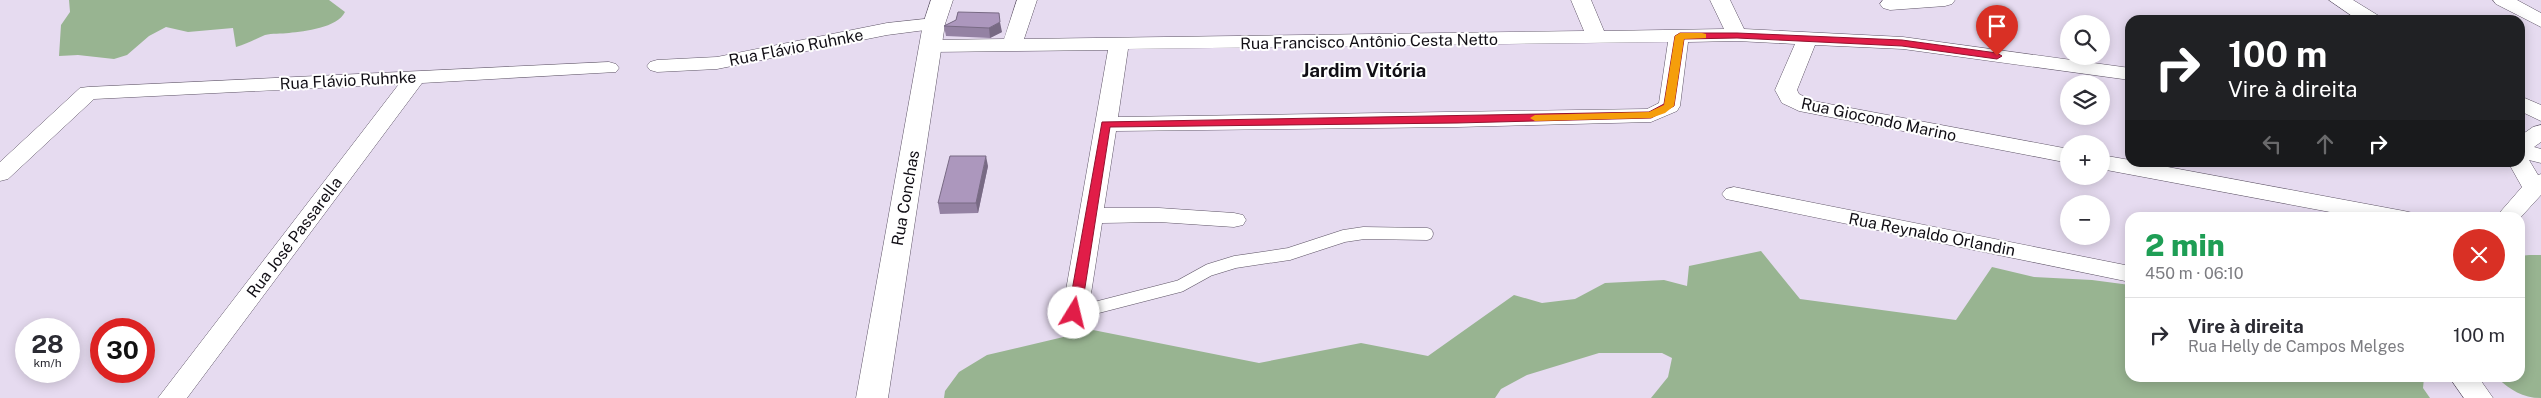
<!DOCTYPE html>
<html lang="pt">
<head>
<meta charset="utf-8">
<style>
	:root { --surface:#fff; --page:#f7f7f7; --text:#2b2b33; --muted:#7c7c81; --line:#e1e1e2 }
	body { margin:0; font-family:"Public Sans",sans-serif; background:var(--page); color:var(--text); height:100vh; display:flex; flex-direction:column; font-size:19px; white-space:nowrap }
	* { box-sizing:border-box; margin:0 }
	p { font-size:16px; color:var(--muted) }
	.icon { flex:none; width:28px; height:28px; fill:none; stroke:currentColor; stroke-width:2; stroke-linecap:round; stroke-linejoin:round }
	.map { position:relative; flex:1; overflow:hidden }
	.drawer { position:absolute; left:2125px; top:212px; width:400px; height:170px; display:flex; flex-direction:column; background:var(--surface); border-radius:15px; box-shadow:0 2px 12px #0003 }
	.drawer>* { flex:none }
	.top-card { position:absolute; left:2125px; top:15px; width:400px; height:152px; border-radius:15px; box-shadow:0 2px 12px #0003; background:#202124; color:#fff; overflow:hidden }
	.controls { position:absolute; left:2060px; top:15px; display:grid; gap:10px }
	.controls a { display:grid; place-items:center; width:50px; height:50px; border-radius:50%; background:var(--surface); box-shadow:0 2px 12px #0003; font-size:25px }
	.speed { position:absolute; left:15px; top:318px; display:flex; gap:10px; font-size:25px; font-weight:700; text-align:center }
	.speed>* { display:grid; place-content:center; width:65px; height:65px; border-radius:50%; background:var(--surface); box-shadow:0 2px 12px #0003; line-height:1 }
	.speed small { font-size:12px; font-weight:400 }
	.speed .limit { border:8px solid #d22; background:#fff; color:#111 }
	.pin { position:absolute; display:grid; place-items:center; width:42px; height:42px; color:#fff; margin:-51px -21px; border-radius:50% 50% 50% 0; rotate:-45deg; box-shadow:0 0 5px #0007 }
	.pin .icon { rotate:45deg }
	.me { position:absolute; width:55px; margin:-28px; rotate:9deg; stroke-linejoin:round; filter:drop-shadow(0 0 4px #0008) }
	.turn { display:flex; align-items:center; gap:18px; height:105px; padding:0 20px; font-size:22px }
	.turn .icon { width:65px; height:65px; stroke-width:2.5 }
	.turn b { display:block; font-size:35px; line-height:42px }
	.lanes { display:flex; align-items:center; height:48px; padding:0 20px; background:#0003; justify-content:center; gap:25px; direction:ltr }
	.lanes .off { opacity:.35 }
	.round { display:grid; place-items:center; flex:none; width:52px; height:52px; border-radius:26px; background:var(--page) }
	.summary { display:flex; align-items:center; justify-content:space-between; height:85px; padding:0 20px }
	h1 { font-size:30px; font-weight:800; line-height:38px; color:#1e9e55 }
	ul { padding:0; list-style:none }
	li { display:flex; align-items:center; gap:15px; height:75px; padding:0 20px; border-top:1px solid var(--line) }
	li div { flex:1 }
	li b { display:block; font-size:19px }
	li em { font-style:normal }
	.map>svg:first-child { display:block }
</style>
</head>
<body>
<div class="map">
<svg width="2541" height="398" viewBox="0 0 2541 398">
	<rect width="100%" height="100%" fill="#e6dbf0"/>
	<path fill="#98b491" d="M69 0H329L345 12C337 28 305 31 289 33 281 34 272 33 265 35 255 39 247 44 236 47L233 28 188 32 166 27 149 36 127 55 114 59 78 55 59 56 61 25 70 12Z
		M1761 251 1800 299 1956 320 1992 267 2034 277 2092 280 2130 285V378H2424L2423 388 2430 398H1651L1668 377 1672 358 1662 353H1599L1527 375 1501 389 1495 398H944L945 391 959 372 987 355 1093 330 1259 363 1361 343 1428 356 1514 295 1542 303 1575 299 1605 283 1664 280 1687 286 1689 266Z
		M2529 255H2541V398C2522 398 2511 390 2497 378H2520V256Z"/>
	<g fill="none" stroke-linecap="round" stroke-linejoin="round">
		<defs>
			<path id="lane" d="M1075 313 1180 286 1209 270 1235 262 1289 254 1344 236 1364 233 1427 234"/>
			<path id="street" d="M1017 0H1037L1024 39 1584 31 1571 0H1591L1604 31 1724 29 1710 0H1730L1744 29 1903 37 2130 68V80L1903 49 1815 45 1797 90 1799 94 1813 101 2069 149V163L1799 111 1782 103 1775 90 1795 44 1737 41 1688 42 1680 106 1677 111 1651 122 1457 127 1116 131 1104 208H1159L1234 213 1243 215 1246 220 1243 225 1234 227 1159 222 1102 223 1088 313 1084 319 1075 322 1066 319 1062 313 1108 50 931 52 924 50 921 46 924 42 931 40 1004 39ZM1668 42 1659 103 1647 109 1118 117 1128 49Z
				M1883 0H1955L1952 4 1945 6 1890 10 1883 8 1880 4Z
				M2329 0H2353L2379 16 2382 20H2358Z
				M2493 0H2517L2541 13V27L2496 4Z
				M934 18 941 20 944 24 941 28 887 35 717 69 657 72 650 70 647 66 650 62 657 60 717 57 887 23Z
				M609 62 616 64 619 68 616 72 422 83 187 398H158L399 84 94 99 8 179 0 181V162L80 88 88 87Z
				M2520 96 2541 105V121L2520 111Z
				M2541 125V142L2534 147 2541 149V163L2529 160 2538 175 2541 174V195L2520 218H2495L2522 187 2508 162H2520V136L2533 127Z
				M2101 155 2130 160V162H2141L2404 211 2413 213 2416 218H2362L2101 169Z
				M1734 187 2130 266V282L1726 199 1722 194 1726 189Z
				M2450 378H2479L2493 398H2464Z"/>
			<path id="secondary" d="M931 0H953L945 24 888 398H856L923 24Z"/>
		</defs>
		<use href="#lane" stroke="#5f5567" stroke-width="13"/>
		<use href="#street" stroke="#5f5567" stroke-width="1"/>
		<use href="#secondary" stroke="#5f5567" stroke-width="1"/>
		<use href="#lane" stroke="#fff" stroke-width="12"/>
		<use href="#street" fill="#fff" fill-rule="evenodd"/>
		<use href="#secondary" fill="#fff" fill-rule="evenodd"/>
	</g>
	<path fill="#9482a3" d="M958 12 1002 32 990 38 946 36 944 26 956 20Z
		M988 166 978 213 940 214 938 203Z"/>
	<path fill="#786a84" d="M1000 22 1002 32 990 38 989 28Z
		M986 156 988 166 978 213 976 203Z"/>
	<path fill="#ac97bd" stroke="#786a84" d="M958 12 999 13 1000 22 989 28 944 26 956 20Z
		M950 156H986L976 203H938Z"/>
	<path fill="#e11d48" stroke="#92132f" d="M1680 33H1737L1902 40 1997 53 2002 56 1997 59 1902 46 1737 38 1684 39 1674 106 1651 118 1457 123 1110 127 1081 313 1074 317 1068 313 1102 122 1649 112 1664 104 1675 36Z"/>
	<path fill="#f59e0b" d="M1702 33 1706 34V38L1684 39 1674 106 1665 113 1651 118 1535 121 1530 118 1535 115 1649 112 1664 105 1675 36 1680 33Z"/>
	<g text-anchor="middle" stroke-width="4" stroke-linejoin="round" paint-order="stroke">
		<g font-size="16" fill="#110e15" stroke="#fff">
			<text transform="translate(1369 41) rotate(-1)" y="6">Rua Francisco Antônio Cesta Netto</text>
			<text transform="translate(796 47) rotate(-11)" y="6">Rua Flávio Ruhnke</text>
			<text transform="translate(348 80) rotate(-3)" y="6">Rua Flávio Ruhnke</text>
			<text transform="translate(1879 119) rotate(12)" y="6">Rua Giocondo Marino</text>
			<text transform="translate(905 198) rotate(-80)" y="6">Rua Conchas</text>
			<text transform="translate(1932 234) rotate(11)" y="6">Rua Reynaldo Orlandin</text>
			<text transform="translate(294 237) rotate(-53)" y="6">Rua José Passarella</text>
		</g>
		<g font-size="19" font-weight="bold" fill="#110e15" stroke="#fff">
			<text x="1364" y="77">Jardim Vitória</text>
		</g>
	</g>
</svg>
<div class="controls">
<a><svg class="icon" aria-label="search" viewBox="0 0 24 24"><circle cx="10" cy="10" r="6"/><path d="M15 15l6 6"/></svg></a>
<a><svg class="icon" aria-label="layers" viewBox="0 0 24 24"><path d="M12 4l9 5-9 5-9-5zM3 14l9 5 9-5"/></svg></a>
<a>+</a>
<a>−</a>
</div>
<div class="speed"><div>28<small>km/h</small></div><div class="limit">30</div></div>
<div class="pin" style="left:1997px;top:56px;background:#d93025"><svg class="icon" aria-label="arrive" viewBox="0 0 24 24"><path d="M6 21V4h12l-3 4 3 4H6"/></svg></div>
<svg class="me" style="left:1074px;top:313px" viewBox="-20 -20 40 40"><circle r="19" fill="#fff"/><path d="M0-13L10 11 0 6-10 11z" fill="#e11d48"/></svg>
<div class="top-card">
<div class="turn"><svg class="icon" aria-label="right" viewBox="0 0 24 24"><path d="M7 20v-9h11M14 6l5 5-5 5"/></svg><div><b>100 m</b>Vire à direita</div></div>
<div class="lanes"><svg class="icon off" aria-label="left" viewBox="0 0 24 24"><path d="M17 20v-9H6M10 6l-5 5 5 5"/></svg><svg class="icon off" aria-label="ahead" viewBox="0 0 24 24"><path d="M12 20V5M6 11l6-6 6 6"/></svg><svg class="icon" aria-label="right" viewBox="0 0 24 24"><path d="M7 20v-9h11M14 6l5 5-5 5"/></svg></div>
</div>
<section class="drawer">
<div class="summary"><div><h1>2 min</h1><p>450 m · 06:10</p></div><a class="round" style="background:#d93025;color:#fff"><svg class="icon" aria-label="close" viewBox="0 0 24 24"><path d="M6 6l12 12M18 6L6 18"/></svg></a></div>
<ul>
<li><svg class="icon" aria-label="right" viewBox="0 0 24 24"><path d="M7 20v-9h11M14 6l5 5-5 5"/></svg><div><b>Vire à direita</b><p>Rua Helly de Campos Melges</p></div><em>100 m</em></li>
</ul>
</section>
</div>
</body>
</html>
